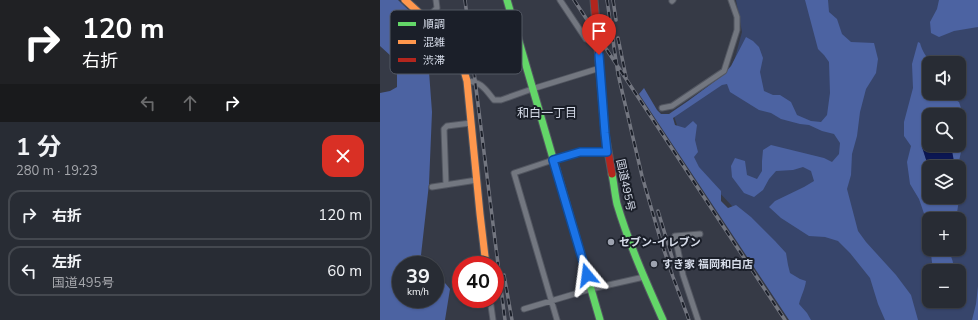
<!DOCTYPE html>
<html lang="ja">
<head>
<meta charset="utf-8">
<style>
	:root { --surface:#282c34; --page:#30343c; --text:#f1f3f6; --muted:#a5a7ac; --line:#44484f }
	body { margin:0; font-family:"Nunito Sans","Noto Sans JP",sans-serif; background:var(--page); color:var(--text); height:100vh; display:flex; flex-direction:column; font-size:15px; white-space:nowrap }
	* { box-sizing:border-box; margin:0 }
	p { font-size:13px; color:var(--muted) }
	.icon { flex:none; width:22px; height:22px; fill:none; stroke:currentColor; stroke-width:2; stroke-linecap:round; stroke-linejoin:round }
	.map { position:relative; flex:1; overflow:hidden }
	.details { display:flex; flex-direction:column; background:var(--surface); width:380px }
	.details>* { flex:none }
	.top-card { background:#202124; color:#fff; overflow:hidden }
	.tools { position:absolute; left:542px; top:56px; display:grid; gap:8px }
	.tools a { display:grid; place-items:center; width:44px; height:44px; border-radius:8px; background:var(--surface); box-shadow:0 1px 3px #0004,0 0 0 1px var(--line); font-size:20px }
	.speed { position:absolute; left:12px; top:256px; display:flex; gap:8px; font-size:20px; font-weight:700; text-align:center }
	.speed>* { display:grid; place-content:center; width:52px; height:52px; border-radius:50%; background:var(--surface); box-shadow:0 1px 3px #0004,0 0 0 1px var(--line); line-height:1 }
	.speed small { font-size:10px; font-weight:400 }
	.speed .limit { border:6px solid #d22; background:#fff; color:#111 }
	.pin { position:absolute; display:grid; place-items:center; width:34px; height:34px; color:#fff; margin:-41px -17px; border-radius:50% 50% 50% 0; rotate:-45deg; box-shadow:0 0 4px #0007 }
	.pin .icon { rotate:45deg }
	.me { position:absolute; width:44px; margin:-22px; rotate:344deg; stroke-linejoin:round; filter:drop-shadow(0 0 3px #0008) }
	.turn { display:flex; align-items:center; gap:14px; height:84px; padding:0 16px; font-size:18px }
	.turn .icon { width:52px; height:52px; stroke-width:2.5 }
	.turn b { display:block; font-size:28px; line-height:34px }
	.lanes { display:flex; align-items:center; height:38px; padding:0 16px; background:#0003; justify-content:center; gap:20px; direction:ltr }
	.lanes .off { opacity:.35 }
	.round { display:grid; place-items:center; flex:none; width:42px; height:42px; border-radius:12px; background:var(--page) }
	.head { display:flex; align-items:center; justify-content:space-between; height:68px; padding:0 16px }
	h1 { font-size:24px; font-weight:700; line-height:30px }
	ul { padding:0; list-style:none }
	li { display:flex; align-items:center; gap:12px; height:50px; margin:0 8px 6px; padding:0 8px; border:2px solid var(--line); border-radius:12px }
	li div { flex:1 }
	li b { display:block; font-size:15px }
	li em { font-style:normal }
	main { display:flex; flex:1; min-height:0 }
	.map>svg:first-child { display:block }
</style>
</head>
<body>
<main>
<section class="details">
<div class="top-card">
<div class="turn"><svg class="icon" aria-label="right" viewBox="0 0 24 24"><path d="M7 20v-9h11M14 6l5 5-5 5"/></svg><div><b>120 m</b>右折</div></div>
<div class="lanes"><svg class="icon off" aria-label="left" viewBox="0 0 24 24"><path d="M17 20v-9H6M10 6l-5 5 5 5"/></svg><svg class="icon off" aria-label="ahead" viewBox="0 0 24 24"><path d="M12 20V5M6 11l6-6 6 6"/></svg><svg class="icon" aria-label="right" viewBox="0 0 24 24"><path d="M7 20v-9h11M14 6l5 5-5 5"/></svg></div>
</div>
<div class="head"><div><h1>1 分</h1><p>280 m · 19:23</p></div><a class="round" style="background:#d93025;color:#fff"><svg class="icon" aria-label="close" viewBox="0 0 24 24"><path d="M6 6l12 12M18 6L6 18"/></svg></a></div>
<ul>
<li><svg class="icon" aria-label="right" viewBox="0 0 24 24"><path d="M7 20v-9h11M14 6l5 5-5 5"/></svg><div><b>右折</b></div><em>120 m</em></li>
<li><svg class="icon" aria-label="left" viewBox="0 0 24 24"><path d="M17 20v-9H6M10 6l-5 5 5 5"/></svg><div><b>左折</b><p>国道495号</p></div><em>60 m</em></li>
</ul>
</section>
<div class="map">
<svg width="598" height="320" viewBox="0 0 598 320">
	<rect width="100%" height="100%" fill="#363a46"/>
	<path fill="#37456b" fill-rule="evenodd" d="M356 0H598V320H427L413 298 396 253 308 159 293 113 346 79 355 58 362 32ZM549 63H579V93H549ZM549 115H579V145H549ZM549 167H579V197H549ZM549 219H579V249H549ZM549 271H579V301H549Z"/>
	<path fill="#4c63a2" d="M0 0H18L42 23 46 31 52 112 49 184 41 255 50 265H21V299H55V271L70 289 65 320H0V93L10 91 17 87V72L12 57 0 46Z
		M425 0H448L449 12 457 19 462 34 471 42 494 43 498 59 496 73 486 89 480 112 477 136 472 154 471 175 467 189 478 231 486 242 516 275 531 295 538 320H505L498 304 490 278 470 253 458 241 445 237 429 236 401 218 389 207 395 201 424 187 434 181 431 171 423 167 413 170 396 171 389 179 383 190 374 197 364 193 352 177 351 166 355 158 365 161 367 175 377 179 382 171V161L383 150 391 145 444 158 452 162 459 154 460 143 454 134 442 131 429 125 420 124 401 119 391 113 379 110 350 92 347 84 342 85 293 118 295 125 305 128 313 121 317 125 315 140 318 152 314 157 319 167 341 191V201L348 208 356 205 371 217 395 241 406 253 408 265 410 273 420 279 426 281C425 289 421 296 419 304L427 313 431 320H409L259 94 264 88 277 110 281 114H289L308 101 342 76 351 66 366 37 373 41 379 47 383 58 380 72 384 91 393 95H400L411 102 417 115 431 121 441 122 447 115 450 93 449 62 444 55 438 49Z
		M559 0H598V27L574 31 559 37 551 33 550 22 557 9Z
		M538 42 540 43C542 51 546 56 551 63H549V93H565L579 102 585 120V134L579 161 571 162V145H579V115H549V133L543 138 542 146 549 169V197H579V186L581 187 576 219H549V228L539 199 530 184 527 162 531 146 524 136V122L533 88 532 64Z
		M553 249C570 249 573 256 574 271H553L551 254Z
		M598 286V320H592L596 304Z"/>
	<path fill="#0c1753" d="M549 133V145H571L575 167H549V169L542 147 543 138Z"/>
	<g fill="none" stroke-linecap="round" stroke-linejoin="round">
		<defs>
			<path id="street" d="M180 0 206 39 218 41
				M292 1 293 0
				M46 19 57 8 56 0
				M87 81C102 82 105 89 114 100H121L152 89 220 68
				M282 108 292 106 344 71 357 30V17L351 0
				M66 185 64 129 67 126 91 123
				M52 187 97 180
				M110 299 113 320
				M144 309 211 289 264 277
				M177 320 134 173 173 160 200 152H227
				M318 320 303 275 295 236 320 234"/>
			<path id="fast" d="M127 0 220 320
				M232 174C234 184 235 195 237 204 249 244 266 282 283 320"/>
			<path id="slow" d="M25 0 46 19 81 60 87 81 100 214 106 265"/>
			<path id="jam" d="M214 0 225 133 232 174"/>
		</defs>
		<use href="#street" stroke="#535761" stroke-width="7"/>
		<use href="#fast" stroke="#535761" stroke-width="9"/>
		<use href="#slow" stroke="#535761" stroke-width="9"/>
		<use href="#jam" stroke="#535761" stroke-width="9"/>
		<use href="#street" stroke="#737780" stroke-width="5"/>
		<use href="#fast" stroke="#63d668" stroke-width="7"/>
		<use href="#slow" stroke="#ff974d" stroke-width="7"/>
		<use href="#jam" stroke="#b3261e" stroke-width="7"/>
		<defs>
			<path id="rail" d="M85 0 125 320
				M194 0 405 320
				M227 0 238 74 262 176 280 238 293 277 309 320
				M233 0 236 20
				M238 38 246 77
				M278 211 292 257
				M124 275 132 320"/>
		</defs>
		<use href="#rail" stroke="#737680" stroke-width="3.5"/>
		<use href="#rail" stroke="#1b1f29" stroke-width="2" stroke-dasharray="6" stroke-linecap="butt"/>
	</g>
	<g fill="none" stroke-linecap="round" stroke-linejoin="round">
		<defs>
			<path id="route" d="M207 275 173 160 200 152H227L225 133 219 55"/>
		</defs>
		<use href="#route" stroke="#114b97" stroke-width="10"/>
		<use href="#route" stroke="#1a73e8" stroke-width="7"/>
	</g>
	<g fill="#9ea3b0" stroke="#1b1f29" stroke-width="1.5">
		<circle cx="231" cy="242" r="4"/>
		<circle cx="274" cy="264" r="4"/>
	</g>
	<g text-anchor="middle" stroke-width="4" stroke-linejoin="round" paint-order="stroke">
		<g font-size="11" fill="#d6dce9" stroke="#1b1f29">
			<text transform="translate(246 185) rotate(78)" y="4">国道495号</text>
		</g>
		<g font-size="11" font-weight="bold" fill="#d6dce9" stroke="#1b1f29" text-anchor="start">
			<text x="239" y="246">セブン-イレブン</text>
			<text x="282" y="268">すき家 福岡和白店</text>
		</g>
		<g font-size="12" fill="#d6dce9" stroke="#1b1f29">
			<text x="167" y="117">和白一丁目</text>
		</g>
	</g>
	<rect x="10" y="10" width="132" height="64" rx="6" fill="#1b1f29" stroke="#535863" stroke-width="1"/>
	<rect x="18" y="22" width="18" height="4" fill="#63d668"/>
	<rect x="18" y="40" width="18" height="4" fill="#ff974d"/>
	<rect x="18" y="58" width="18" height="4" fill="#b3261e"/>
	<g font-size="11" fill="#d6dce9">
		<text x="43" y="28">順調</text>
		<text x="43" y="46">混雑</text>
		<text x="43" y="64">渋滞</text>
	</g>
</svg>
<div class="tools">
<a><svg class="icon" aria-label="sound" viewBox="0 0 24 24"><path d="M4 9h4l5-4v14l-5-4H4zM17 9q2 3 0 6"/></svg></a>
<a><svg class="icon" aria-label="search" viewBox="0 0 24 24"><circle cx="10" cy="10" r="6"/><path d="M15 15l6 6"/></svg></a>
<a><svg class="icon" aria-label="layers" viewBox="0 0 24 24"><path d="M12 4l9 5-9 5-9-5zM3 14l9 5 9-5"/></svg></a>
<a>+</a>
<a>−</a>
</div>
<div class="speed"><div>39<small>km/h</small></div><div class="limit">40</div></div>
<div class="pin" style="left:219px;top:55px;background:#d93025"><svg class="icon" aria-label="arrive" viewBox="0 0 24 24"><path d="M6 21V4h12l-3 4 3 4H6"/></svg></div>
<svg class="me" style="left:207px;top:275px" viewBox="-20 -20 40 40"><path d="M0-17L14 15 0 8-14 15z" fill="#1a73e8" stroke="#fff" stroke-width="4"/></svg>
</div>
</main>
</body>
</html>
